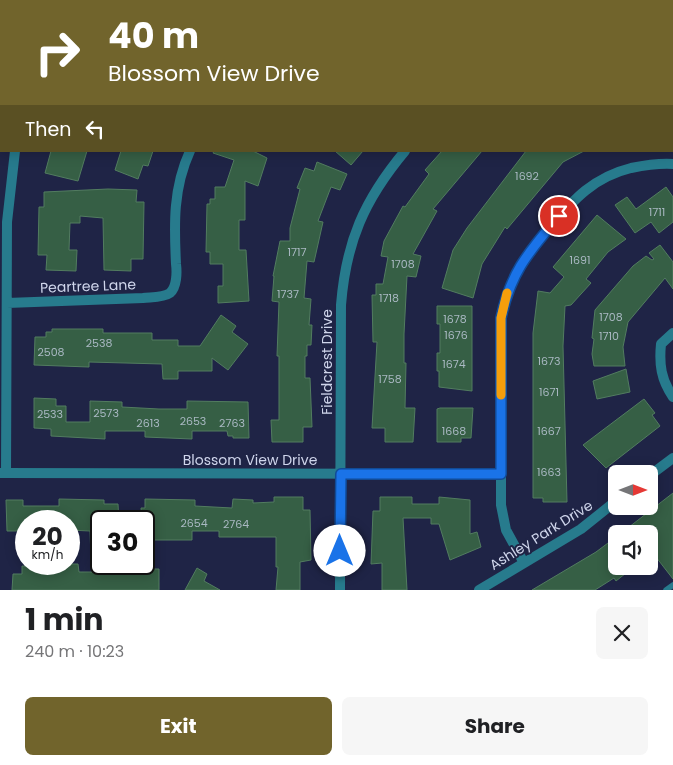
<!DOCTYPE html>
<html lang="en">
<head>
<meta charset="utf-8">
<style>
	:root { --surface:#fff; --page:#f6f6f6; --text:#202124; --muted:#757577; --accent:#71642c }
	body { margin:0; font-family:Poppins,sans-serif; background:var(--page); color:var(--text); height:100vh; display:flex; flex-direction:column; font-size:19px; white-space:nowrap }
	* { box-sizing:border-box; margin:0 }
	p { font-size:16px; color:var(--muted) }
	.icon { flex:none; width:28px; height:28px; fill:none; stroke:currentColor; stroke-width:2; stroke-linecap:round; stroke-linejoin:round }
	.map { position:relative; height:590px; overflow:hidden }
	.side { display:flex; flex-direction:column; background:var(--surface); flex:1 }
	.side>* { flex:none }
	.top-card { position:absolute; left:0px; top:0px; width:674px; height:152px; box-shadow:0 2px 12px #0003; background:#71642c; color:#fff; overflow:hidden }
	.needle { width:32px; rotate:90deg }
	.buttons { position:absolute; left:608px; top:465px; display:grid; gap:10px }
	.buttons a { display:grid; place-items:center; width:50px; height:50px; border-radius:8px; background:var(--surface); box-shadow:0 2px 12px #0003; font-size:25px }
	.speed { position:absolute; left:15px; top:510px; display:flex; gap:10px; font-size:25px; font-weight:700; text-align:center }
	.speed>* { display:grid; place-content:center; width:65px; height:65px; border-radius:50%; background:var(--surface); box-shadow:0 2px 12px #0003; line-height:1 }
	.speed small { font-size:12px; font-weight:400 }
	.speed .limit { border:2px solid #111; border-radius:8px; background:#fff; color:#111 }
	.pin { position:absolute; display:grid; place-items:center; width:42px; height:42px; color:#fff; margin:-21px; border:2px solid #fff; border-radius:50%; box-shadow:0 1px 5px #0007 }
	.me { position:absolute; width:55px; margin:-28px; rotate:0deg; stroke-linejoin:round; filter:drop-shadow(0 0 4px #0008) }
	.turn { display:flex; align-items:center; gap:18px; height:105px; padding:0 25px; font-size:22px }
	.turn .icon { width:65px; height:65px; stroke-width:2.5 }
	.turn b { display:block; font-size:35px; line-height:42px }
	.then { display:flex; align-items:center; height:48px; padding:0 25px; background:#0003; gap:10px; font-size:19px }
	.round { display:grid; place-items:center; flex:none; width:52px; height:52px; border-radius:8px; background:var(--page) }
	.head { display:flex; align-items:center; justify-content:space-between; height:85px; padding:0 25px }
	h1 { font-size:30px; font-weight:700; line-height:38px }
	.cta { display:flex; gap:10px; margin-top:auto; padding:10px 25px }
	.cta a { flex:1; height:58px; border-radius:8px; background:var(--accent); color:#fff; font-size:20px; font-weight:700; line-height:58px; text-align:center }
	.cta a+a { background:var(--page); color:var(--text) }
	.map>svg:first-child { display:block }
</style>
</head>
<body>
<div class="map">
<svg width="673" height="590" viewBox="0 0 673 590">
	<rect width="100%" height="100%" fill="#1f2446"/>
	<path fill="#365f45" stroke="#527c60" d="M51 151H87L78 181 45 173Z
		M121 151H153L148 166 143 165 138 179 115 170Z
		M214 151H253L267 158 258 186 245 181V220H239V250H246L249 301 218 303V286H223V264H210V252H206L207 204H210V199H215V187H225L234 160 213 153Z
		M335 151H363L351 165Z
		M442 151H482L433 209 437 211 413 254 421 256 416 277 407 276 404 334V363H406L405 408H415L413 442H385V428H372L377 342H373L372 295H376V284H383L388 257 381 256 384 241 403 206 405 207 429 174 425 170Z
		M526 151H584L563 162 507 229 505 227 482 264 473 298 442 288 453 250 467 228Z
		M317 162 347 174 340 190 331 187 318 221 323 222 314 262 307 261 304 298 311 299 309 325H312L311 345H307V356H305V378H310L312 427H303V442H272L271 420H279V356H277L279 302 272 301 274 276H273L280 241H290V228L300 189 297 188 305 168 314 171Z
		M666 187 673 197V222L659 233 651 222 635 233 615 205 627 197 636 209Z
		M108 189 137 190 136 202H144L143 259H131V271L104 270 103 218 80 216V223H70L69 250H77L76 271 46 270 47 255H38L39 207H44V192Z
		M597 215 626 239 608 252 586 279 591 283 571 305 565 306 563 346 567 502H543V498H533V333L538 291 550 293 564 277 553 267Z
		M660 245 673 262V289L665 278 628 322 623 347 625 366H594L592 354 594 339 592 338 595 310 633 266 646 256 652 260 654 259 649 253Z
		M437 306H472V391L439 387V371H437V353H440V324H437Z
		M221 315 236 326 232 332 248 344 228 370 212 358V371H178V379H163L162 364 89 362V367L34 365 35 337H46V332H52V329H103V333H152V340H178V346H200Z
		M626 369 630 392 597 399 593 381Z
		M34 398 56 399V406H66V422H90V401L122 402V407L159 409H187V401L248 402 249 438H233V436H228L227 431H192V439L145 437V431H105V439L51 436V429L34 428Z
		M644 399 655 413 652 415 660 426 606 468 583 445Z
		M440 408H473L471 438H461V442H437V409Z
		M673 493V579L649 548V534H620Z
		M274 497H303V510H310L311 560 300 562V590H276L278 567H276V537H219V531H192V540H144L141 508H145V499L195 500V506L232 508 233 499 253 500V503L274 502Z
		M380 497H412V504H439V497L470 500V534L477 532 481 547 450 560 439 524H431V518H403L407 590H382V563L371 564 373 511H380Z
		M59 499 104 500V504H118L119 521H101V558H91L90 531 69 530V521H26V531H7L6 500H23V506H59Z
		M616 537V566H635L616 581 614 578 595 590H532L596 552Z
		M52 564H78L79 572H113V569H159V590H12L13 574H22V566L52 568Z
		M197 568 207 574 204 581 220 590H185Z"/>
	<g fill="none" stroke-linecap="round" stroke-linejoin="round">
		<path stroke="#277b8d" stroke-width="5.5" d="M666 590 673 585"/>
		<path stroke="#277b8d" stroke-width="10" d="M91 1 92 0
			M308 1 309 0
			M594 1 597 0
			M7 303 143 298C151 297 163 298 170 293 177 287 177 272 176 264 174 224 173 188 190 151
			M673 333 661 344C659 364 661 380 673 397
			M0 473 501 474
			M6 473 7 222 15 151
			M649 476 673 458
			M524 563 506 530 501 505V318C510 278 524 259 549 228 574 199 594 177 631 168 646 165 658 163 673 164
			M340 590 341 305C346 242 364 200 405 151
			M479 590 581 529 616 501"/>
	</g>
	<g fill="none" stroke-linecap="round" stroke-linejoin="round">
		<defs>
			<path id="route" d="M340 551 341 474H501V318C511 271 529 252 559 216"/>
		</defs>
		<use href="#route" stroke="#114b97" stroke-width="12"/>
		<use href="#route" stroke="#1a73e8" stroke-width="9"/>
		<path stroke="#f59e0b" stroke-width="9" d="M501 395V318L507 293"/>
	</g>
	<g text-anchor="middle" stroke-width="4" stroke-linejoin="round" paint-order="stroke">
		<g font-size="11" fill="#a9b8c2">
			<text x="527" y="180">1692</text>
			<text x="657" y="216">1711</text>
			<text x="297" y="256">1717</text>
			<text x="580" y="264">1691</text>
			<text x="403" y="268">1708</text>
			<text x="288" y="298">1737</text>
			<text x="389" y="302">1718</text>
			<text x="611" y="321">1708</text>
			<text x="455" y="323">1678</text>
			<text x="456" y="339">1676</text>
			<text x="609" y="340">1710</text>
			<text x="99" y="347">2538</text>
			<text x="51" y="356">2508</text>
			<text x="549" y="365">1673</text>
			<text x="454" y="368">1674</text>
			<text x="390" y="383">1758</text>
			<text x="549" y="396">1671</text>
			<text x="106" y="417">2573</text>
			<text x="50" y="418">2533</text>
			<text x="193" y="425">2653</text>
			<text x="148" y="427">2613</text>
			<text x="232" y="427">2763</text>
			<text x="454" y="435">1668</text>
			<text x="549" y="435">1667</text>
			<text x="549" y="476">1663</text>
			<text x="194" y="527">2654</text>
			<text x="236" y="528">2764</text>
		</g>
		<g font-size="14" fill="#cfd5eb" stroke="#1f2446">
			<text transform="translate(88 286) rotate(-2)" y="5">Peartree Lane</text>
			<text transform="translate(327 362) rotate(-90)" y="5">Fieldcrest Drive</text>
			<text x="250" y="465">Blossom View Drive</text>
			<text transform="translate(541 535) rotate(-32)" y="5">Ashley Park Drive</text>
		</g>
	</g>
</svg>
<div class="buttons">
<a><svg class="needle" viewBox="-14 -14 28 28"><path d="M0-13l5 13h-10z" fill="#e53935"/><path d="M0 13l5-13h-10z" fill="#757577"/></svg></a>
<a><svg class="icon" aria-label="sound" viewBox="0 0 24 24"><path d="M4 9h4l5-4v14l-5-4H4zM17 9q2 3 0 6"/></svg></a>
</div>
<div class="speed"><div>20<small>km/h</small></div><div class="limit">30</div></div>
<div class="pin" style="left:559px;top:216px;background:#d93025"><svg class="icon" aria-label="arrive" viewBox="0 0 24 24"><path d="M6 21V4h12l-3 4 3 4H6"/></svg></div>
<svg class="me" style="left:340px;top:551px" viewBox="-20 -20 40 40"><circle r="19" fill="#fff"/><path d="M0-13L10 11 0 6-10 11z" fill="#1a73e8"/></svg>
<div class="top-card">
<div class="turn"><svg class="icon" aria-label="right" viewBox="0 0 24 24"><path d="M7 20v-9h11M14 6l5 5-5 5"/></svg><div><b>40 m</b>Blossom View Drive</div></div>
<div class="then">Then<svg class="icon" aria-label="left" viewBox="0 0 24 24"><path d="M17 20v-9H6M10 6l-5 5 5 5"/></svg></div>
</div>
</div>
<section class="side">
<div class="head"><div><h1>1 min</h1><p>240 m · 10:23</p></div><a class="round"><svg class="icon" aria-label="close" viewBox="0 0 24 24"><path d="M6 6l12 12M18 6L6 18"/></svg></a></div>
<div class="cta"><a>Exit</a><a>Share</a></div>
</section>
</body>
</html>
